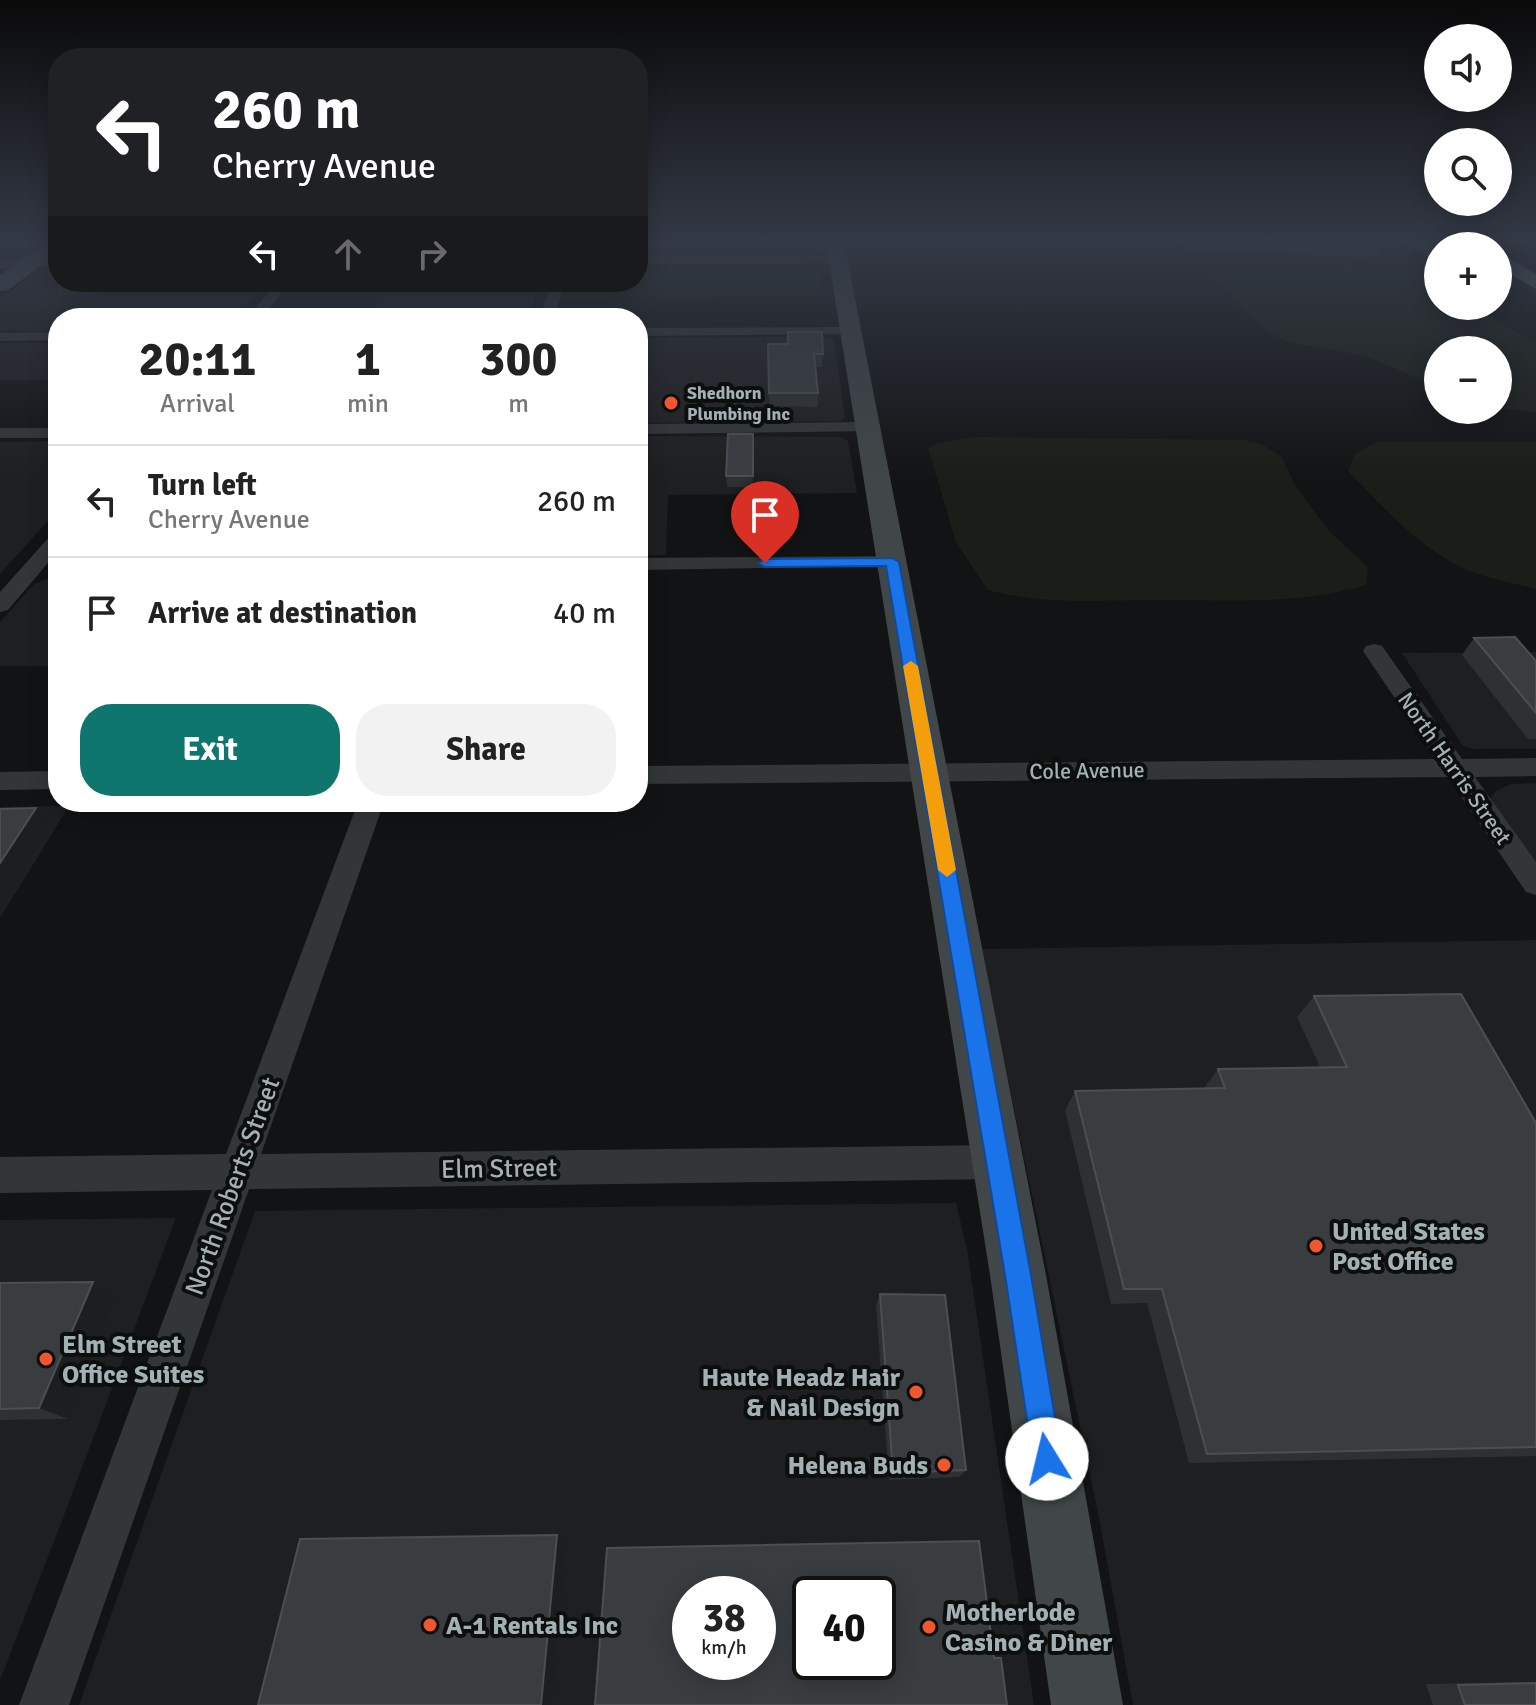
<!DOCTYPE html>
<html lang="en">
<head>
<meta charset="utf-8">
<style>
	:root { --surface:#fff; --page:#f2f2f2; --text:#222; --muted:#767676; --line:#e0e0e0; --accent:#0f766e }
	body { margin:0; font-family:Signika,sans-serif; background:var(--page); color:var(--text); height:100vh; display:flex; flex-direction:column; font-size:30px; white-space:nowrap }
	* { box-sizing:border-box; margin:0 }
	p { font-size:26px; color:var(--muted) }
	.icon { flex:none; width:44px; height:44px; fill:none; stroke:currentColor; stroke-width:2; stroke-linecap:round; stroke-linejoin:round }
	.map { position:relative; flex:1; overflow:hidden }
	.drawer { position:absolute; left:48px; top:308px; width:600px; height:504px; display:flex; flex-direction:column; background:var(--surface); border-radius:32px; box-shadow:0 4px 20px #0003 }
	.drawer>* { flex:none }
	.hud { position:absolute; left:48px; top:48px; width:600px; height:244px; border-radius:32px; box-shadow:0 4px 20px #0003; background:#202124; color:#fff; overflow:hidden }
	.fabs { position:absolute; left:1424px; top:24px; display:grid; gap:16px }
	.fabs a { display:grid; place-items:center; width:88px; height:88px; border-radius:50%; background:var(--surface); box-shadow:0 4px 20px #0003; font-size:40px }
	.speed { position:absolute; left:672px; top:1576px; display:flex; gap:16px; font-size:40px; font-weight:700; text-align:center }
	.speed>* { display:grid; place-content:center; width:104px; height:104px; border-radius:50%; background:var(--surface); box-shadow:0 4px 20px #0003; line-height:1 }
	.speed small { font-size:20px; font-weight:400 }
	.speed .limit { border:4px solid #111; border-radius:12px; background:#fff; color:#111 }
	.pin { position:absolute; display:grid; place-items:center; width:68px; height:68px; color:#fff; margin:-82px -34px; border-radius:50% 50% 50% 0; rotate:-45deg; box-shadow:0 0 8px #0007 }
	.pin .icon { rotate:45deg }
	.me { position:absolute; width:88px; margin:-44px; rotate:351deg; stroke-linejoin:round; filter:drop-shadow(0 0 6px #0008) }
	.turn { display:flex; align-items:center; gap:28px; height:168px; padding:0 32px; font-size:36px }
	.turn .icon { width:104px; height:104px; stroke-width:2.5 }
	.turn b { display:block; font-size:56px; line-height:68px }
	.lanes { display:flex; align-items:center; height:76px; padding:0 32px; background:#0003; justify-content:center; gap:40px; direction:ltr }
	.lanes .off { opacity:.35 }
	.eta { display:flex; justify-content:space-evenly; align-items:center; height:136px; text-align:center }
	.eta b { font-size:48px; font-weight:700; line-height:56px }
	.button { display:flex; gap:16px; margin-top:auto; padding:16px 32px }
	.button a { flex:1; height:92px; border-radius:32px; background:var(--accent); color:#fff; font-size:32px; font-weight:700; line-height:92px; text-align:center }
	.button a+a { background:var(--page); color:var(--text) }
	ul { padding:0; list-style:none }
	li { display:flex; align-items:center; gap:24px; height:112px; padding:0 32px; border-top:2px solid var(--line) }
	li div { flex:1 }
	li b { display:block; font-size:30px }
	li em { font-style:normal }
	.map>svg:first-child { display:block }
</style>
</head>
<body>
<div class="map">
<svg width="1536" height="1705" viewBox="0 0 1536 1705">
	<rect width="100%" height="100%" fill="#121314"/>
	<path fill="#1e1f20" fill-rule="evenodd" d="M0 242H48L27 257 0 260Z
		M638 242H821L823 250 810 255H638Z
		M48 267H58V282H268L235 318H58V331H0V299L40 269Z
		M292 282H541L528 318H366L379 297H280Z
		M823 337 834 340 845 417 841 421 638 423V338Z
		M0 343H58V380H0Z
		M638 436 840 437 848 441 857 493 668 495 666 555H638Z
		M58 441V510L0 574V442Z
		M47 579H58V666H0V622L34 584Z
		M1536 652V749H1474L1463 746 1402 653Z
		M1536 783V864L1490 799 1495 791 1511 784Z
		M69 806 0 918V807Z
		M1536 940V1705H1133L1099 1518 981 949Z
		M956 1203 967 1249 1034 1705H79L255 1211ZM690 1594H758V1662H690ZM810 1594H878V1662H810Z
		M176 1218 60 1526 0 1680V1220Z"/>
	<path fill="#1a1e18" d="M814 264 820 267 823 296 561 298 566 282H638V265Z
		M1284 265C1335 267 1393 260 1438 286V306H1472L1536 343V412L1498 408V350H1438V387L1366 356 1287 342 1267 331 1244 311 1206 271 1226 267Z
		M977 437 1243 440 1263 445 1282 457 1295 485 1328 530 1368 567 1366 585C1300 605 1228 600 1159 600 1101 600 1044 605 988 590L956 542 928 448 938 443Z
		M1377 442H1536V589C1518 584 1499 581 1481 575 1428 558 1386 510 1348 471L1355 454Z"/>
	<path fill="#283737" d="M1176 242H1365L1378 249 1382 255 1369 257 1192 250Z"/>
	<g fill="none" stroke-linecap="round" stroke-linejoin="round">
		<path fill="#333638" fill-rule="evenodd" d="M638 256 838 255 844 259 838 263 638 264Z
			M58 259V267L0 268V260Z
			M278 282H292L261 318H246Z
			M552 282H566L553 318H539Z
			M851 327 856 328V334L638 336V328Z
			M58 332V340L0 341V333Z
			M868 422 877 427 874 431 638 434V424Z
			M0 428H58V438H0Z
			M58 533V551L8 610 0 612V592L51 535Z
			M892 556 899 558 902 562 899 566 638 570V558Z
			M1374 644 1382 646 1462 759 1536 758V776L1475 777 1536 862V895L1526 892 1448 777 638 784V766L1436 759 1363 651 1366 646Z
			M58 771V789L0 790V772Z
			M358 802H384L261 1154 998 1145 1011 1150 1016 1162 1011 1174 998 1179 249 1189 69 1705H19L212 1190 0 1193V1157L226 1154Z"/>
		<path fill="#414648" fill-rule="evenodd" d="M826 242H844L1046 1275 1123 1705H1051L990 1275Z"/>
		<path fill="#4f5557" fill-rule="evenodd" d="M48 242H58V253L8 290 0 291V275Z"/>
		<path fill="#5f6769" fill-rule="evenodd" d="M1405 242H1430L1438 247V261Z
			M1498 252 1536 274V289L1498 267Z"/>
	</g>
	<path fill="#2e3032" d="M54 282H114L99 295H60Z
		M768 344 823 354 822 367H815L818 393V407L769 406Z
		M753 434V487H727L726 476Z
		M1474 638 1536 661V739H1528L1462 655Z
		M1314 996 1536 1123V1456L1189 1463 1147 1303 1111 1304 1065 1110 1075 1091 1204 1088 1218 1069 1320 1067 1297 1017Z
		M93 1282 118 1297 68 1419 0 1420V1283Z
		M880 1294 966 1470 959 1477 889 1480 876 1305Z
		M1536 1682V1705H1433L1426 1684Z"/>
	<path fill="#1d1e20" d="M93 282H114L99 295Z
		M36 808 51 826 0 906V863Z
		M93 1282 118 1297 68 1419 39 1408Z
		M557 1535 566 1541 551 1705H541Z"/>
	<path fill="#3a3d40" stroke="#4b4f52" stroke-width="2" fill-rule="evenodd" d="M788 332H822L823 354H814L818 393H769L768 344H788Z
		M728 434H753V476H726Z
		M1515 637 1536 661V713L1474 638Z
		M36 808 0 863V809Z
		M1461 994 1536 1123V1447L1207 1454 1162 1289H1124L1075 1091 1225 1088 1218 1069 1347 1067 1314 996Z
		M93 1282 39 1408 0 1409V1283Z
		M880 1294 945 1295 966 1470 893 1473Z
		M557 1535 541 1705H258L300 1539Z
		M979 1541 994 1658H1001L1007 1705H595L607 1548ZM690 1594H758V1662H690ZM810 1594H878V1662H810Z
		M1536 1683V1705H1465L1458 1685Z"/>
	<linearGradient id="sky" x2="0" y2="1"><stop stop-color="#0a0a0b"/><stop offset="0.5" stop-color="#333945"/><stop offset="1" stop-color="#333945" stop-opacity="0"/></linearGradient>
	<rect width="1536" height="481" fill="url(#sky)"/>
	<path fill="#1a73e8" stroke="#114b97" stroke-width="2" d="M892 558 899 562 1031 1275 1062 1459 1057 1469 1047 1473 1037 1469 1033 1459 1005 1275 886 566 765 567 758 563 765 559Z"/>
	<path fill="#f59e0b" d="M911 661 918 666 956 870 947 877 938 870 903 666Z"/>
	<g fill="#f1562c" stroke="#0d0e0e" stroke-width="3">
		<circle cx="671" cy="403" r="8"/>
		<circle cx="1316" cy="1246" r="8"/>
		<circle cx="46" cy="1359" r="8"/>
		<circle cx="916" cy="1392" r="8"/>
		<circle cx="944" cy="1465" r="8"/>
		<circle cx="430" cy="1625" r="8"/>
		<circle cx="929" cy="1627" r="8"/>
	</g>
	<g text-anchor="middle" stroke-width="8" stroke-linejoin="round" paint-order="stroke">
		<g font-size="18" font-weight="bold" fill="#a3b0b4" stroke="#0d0e0e" text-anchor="start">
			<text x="687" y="399">Shedhorn<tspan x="687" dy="21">Plumbing Inc</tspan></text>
		</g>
		<g font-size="22" fill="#a3b0b4" stroke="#0d0e0e">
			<text transform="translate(1455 768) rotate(55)" y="8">North Harris Street</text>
			<text transform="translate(1087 770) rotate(-1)" y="8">Cole Avenue</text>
		</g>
		<g font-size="26" fill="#a3b0b4" stroke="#0d0e0e">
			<text transform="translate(499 1168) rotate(-1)" y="9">Elm Street</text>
			<text transform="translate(232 1186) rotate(-70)" y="9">North Roberts Street</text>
		</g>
		<g font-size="26" font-weight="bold" fill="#a3b0b4" stroke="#0d0e0e" text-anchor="start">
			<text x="1332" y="1240">United States<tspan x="1332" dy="30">Post Office</tspan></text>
			<text x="62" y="1353">Elm Street<tspan x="62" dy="30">Office Suites</tspan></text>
			<text x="900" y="1386" text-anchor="end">Haute Headz Hair<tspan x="900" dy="30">&amp; Nail Design</tspan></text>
			<text x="928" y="1474" text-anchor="end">Helena Buds</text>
			<text x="945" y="1621">Motherlode<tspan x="945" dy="30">Casino &amp; Diner</tspan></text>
			<text x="446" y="1634">A-1 Rentals Inc</text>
		</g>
	</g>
</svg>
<div class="fabs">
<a><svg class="icon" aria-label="sound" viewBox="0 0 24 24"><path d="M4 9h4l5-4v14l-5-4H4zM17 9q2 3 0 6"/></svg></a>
<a><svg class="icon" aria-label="search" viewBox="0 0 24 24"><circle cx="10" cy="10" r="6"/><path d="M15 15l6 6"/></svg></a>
<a>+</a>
<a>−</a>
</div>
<div class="speed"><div>38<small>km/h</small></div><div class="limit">40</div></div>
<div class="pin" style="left:765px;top:563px;background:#d93025"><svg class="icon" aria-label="arrive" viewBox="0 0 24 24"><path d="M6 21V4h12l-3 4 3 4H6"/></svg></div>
<svg class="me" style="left:1047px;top:1459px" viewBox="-20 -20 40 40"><circle r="19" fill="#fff"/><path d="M0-13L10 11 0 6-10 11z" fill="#1a73e8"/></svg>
<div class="hud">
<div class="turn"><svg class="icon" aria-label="left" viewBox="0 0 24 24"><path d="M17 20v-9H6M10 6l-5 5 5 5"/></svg><div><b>260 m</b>Cherry Avenue</div></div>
<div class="lanes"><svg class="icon" aria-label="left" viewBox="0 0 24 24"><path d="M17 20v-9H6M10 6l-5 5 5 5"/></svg><svg class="icon off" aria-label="ahead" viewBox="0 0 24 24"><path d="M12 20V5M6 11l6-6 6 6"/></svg><svg class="icon off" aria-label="right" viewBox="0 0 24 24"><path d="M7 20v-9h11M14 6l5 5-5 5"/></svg></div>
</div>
<section class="drawer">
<div class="eta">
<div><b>20:11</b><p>Arrival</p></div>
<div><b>1</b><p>min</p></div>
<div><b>300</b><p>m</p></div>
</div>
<ul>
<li><svg class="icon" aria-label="left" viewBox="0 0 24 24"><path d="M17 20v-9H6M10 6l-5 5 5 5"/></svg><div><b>Turn left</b><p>Cherry Avenue</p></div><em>260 m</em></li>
<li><svg class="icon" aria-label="arrive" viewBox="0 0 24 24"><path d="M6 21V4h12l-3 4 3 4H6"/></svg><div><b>Arrive at destination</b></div><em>40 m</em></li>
</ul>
<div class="button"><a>Exit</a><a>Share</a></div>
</section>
</div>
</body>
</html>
